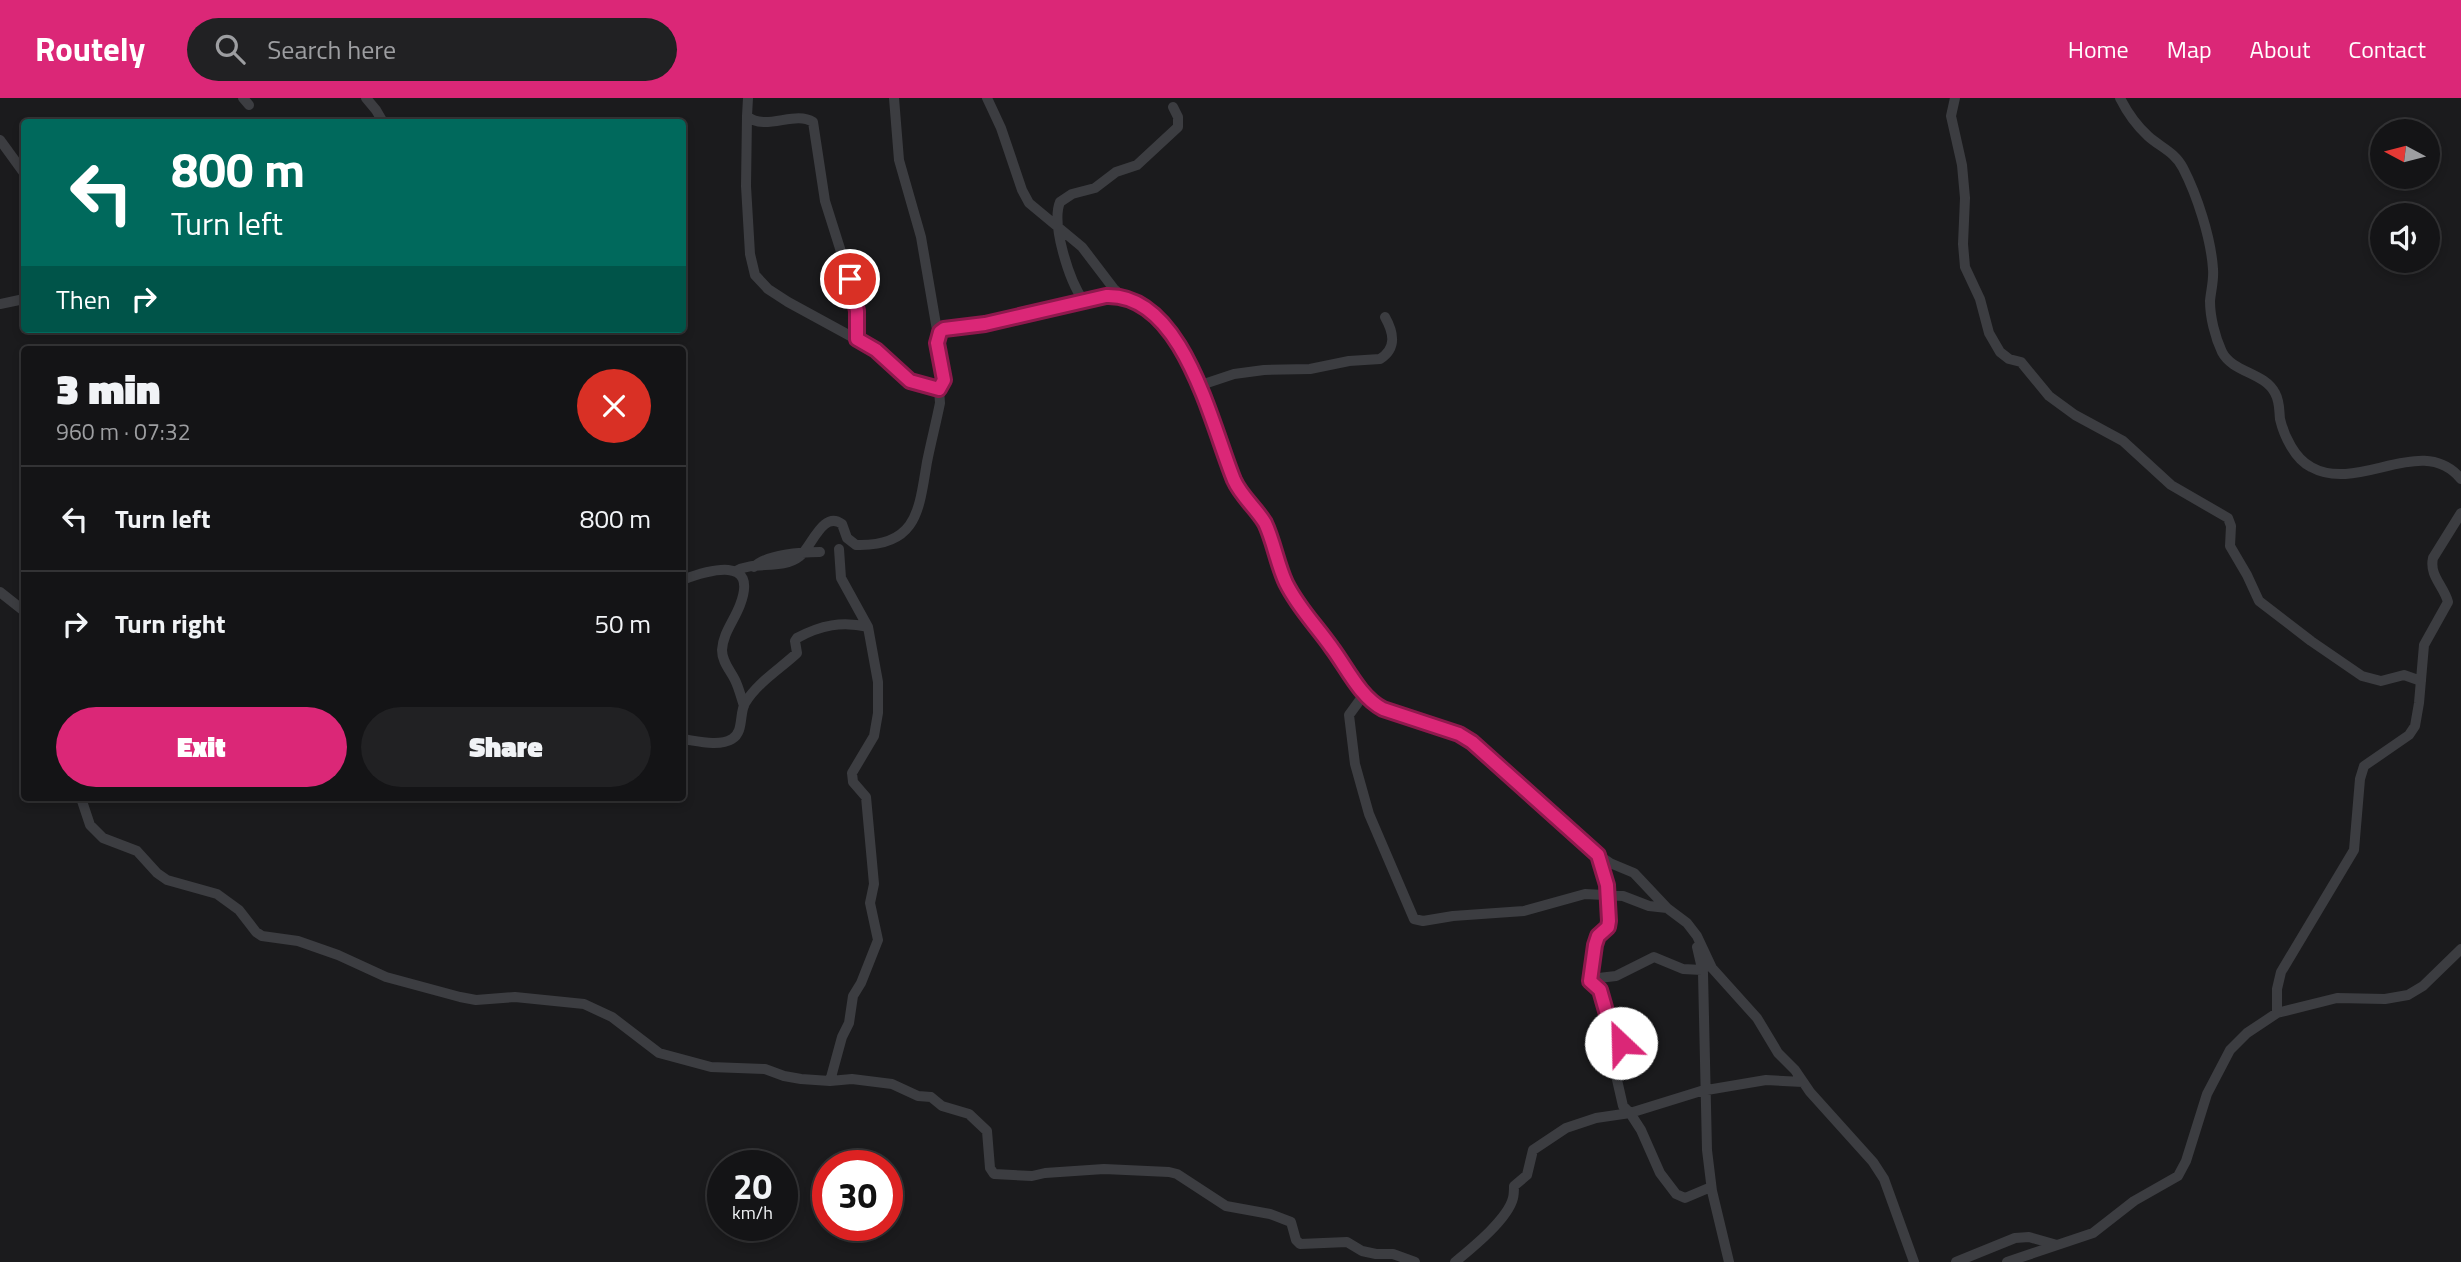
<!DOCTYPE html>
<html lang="en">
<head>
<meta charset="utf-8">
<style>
	:root { --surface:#141416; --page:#212123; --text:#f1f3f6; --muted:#9d9ea1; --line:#333335; --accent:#db2777 }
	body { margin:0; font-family:"Titillium Web",sans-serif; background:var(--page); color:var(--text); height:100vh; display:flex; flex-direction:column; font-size:26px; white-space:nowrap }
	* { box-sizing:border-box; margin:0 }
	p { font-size:23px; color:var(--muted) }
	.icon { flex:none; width:38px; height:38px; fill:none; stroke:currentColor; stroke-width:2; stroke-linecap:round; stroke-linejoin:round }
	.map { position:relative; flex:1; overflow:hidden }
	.details { position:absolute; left:21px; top:248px; width:665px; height:455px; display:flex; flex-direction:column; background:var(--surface); border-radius:7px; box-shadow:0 4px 10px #0003,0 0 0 2px var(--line) }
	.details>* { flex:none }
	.guide { position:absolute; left:21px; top:21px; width:665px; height:214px; border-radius:7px; box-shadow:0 4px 10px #0003,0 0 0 2px var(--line); background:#00695c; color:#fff; overflow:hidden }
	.needle { width:46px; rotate:277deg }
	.controls { position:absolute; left:2370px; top:21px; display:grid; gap:14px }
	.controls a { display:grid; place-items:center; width:70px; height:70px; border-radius:50%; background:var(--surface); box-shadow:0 4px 10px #0003,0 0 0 2px var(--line); font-size:35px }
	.speed { position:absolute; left:707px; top:1052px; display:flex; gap:14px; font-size:35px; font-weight:700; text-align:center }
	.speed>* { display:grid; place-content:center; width:91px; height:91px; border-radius:50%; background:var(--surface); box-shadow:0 4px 10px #0003,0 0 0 2px var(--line); line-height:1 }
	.speed small { font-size:18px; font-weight:400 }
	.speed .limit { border:10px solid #d22; background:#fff; color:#111 }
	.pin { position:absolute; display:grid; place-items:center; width:60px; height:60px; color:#fff; margin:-30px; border:4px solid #fff; border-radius:50%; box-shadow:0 2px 7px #0007 }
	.me { position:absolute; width:77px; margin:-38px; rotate:336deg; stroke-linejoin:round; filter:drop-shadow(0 0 5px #0008) }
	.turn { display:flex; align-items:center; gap:24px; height:147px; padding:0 35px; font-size:32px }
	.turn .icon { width:91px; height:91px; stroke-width:2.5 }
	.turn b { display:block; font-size:49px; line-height:60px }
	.then { display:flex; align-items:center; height:66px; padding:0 35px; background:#0003; gap:14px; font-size:26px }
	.round { display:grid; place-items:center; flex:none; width:74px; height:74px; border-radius:37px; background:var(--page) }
	.summary { display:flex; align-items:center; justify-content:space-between; height:119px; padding:0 35px }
	h1 { font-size:42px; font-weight:800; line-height:52px }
	.cta { display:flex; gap:14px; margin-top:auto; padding:14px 35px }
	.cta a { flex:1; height:80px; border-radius:42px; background:var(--accent); color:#fff; font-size:28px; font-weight:800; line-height:80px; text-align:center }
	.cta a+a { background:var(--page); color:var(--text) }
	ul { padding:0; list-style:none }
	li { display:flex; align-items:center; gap:21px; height:105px; padding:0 35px; border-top:2px solid var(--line) }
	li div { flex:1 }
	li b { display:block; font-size:26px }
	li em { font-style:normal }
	header { display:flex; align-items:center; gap:42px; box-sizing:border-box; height:98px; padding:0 35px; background:var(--accent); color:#fff }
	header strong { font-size:33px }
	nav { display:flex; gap:38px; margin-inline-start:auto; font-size:24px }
	.search { width:490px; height:63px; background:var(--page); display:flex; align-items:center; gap:18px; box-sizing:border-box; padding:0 24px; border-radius:38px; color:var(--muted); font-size:26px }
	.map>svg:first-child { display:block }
</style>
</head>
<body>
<header>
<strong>Routely</strong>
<div class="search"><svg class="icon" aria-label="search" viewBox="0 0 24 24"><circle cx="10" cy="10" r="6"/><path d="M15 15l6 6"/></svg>Search here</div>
<nav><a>Home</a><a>Map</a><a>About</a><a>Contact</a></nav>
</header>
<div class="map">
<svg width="2461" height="1164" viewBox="0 0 2461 1164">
	<rect width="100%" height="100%" fill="#1b1b1d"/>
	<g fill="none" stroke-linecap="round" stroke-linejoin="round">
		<path stroke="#3c3d41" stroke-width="10" d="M243 0 249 7
			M366 0 376 12 383 24
			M748 0 747 18C765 34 795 12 813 24L825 103 855 198 857 241
			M894 0 899 62 921 139 938 238
			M987 0 1001 30 1022 92 1029 105 1082 149 1114 191 1121 197 1150 213 1166 229 1201 287 1234 382 1264 424 1279 467 1298 508 1330 547 1368 599 1383 611 1459 637 1472 644 1598 757 1610 765 1634 775 1667 810 1687 825 1697 838 1712 870 1757 920 1778 955 1795 972 1810 994 1873 1064 1884 1081 1914 1164
			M1955 0 1951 18 1962 67 1965 100 1963 146 1965 169 1980 201 1989 235 2000 254 2009 261 2021 264 2049 298 2075 317 2123 343 2171 387 2228 420 2231 428 2230 448 2247 477 2259 503 2311 543 2362 578 2381 583 2404 577 2421 583
			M2120 0C2127 14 2136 27 2148 38 2160 49 2175 54 2183 70 2197 97 2211 140 2213 171 2214 182 2211 192 2210 203 2210 219 2215 239 2222 254 2233 275 2264 274 2275 295 2280 304 2279 312 2280 321 2284 338 2295 361 2311 369 2359 396 2422 334 2461 381
			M0 42 24 75
			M1083 202C1069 182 1051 126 1060 104L1072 96 1095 90 1116 74 1137 67 1178 29V19L1173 9
			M0 206 24 201
			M1201 287 1234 276 1264 272 1310 271 1349 263 1380 261C1397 250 1394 235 1385 219
			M939 291 945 282 937 245 940 234 944 231 985 226 1093 199 1121 197
			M754 469C767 456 802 454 820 454
			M736 473C755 462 781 473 800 458 812 448 823 412 842 426L847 440 856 447C918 449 919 411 927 364 931 344 936 325 940 305L939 291 910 283 876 252 788 204 768 191 755 177 750 156 746 88 747 18
			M682 482C709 472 759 457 740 507 734 523 723 535 722 552 722 564 730 572 735 582 739 590 741 599 744 608
			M0 494 24 513
			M1365 595 1349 617 1355 666 1369 716 1414 821 1423 823 1453 818 1524 813 1585 796 1623 798 1649 808 1667 810
			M682 641C697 643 719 649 732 641 744 634 739 616 745 605 758 584 780 571 797 555L795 543 797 540C821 527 842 523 868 529
			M81 700 90 727 103 740 137 753 157 775 167 782 217 796 239 812 256 834 262 838 298 843 338 857 386 879 460 899 476 902 515 899 584 906 612 919 659 955 711 969 765 971 784 978 801 981 830 983 852 981 892 986 918 998 931 999 942 1008 969 1016 987 1033 990 1070 994 1076 1032 1078 1045 1075 1104 1071 1169 1074 1177 1076 1226 1108 1270 1116 1291 1124 1296 1142 1300 1146 1347 1144 1362 1153 1376 1156H1393L1415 1164
			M1598 757 1606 784 1609 825 1608 830 1598 840 1590 881 1600 892 1608 916 1621 938V945L1612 960 1623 1008 1630 1015 1641 1032 1660 1075 1676 1096 1685 1100 1711 1089
			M1697 849 1703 875 1707 1052 1712 1093 1729 1164
			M1590 881 1616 878 1654 859 1683 871 1702 872 1707 868
			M2277 915V891L2281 874 2354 752 2360 681 2364 668 2409 637 2415 628 2419 605 2424 547 2448 504C2444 488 2429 478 2433 460L2461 415
			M830 983 842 939 849 925 853 898 861 885 878 842 870 805 874 786 866 699 853 684 852 675 874 638 878 615V584L868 529 841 480 839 451
			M1455 1164C1472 1150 1508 1121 1513 1100 1514 1096 1514 1092 1514 1088L1527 1077 1533 1052 1566 1030 1596 1020 1630 1015 1701 993 1766 982 1803 984
			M1956 1164 2015 1140 2029 1139 2057 1147
			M2007 1164 2093 1135 2134 1103 2178 1078 2186 1063 2207 996 2230 952 2247 935 2277 915 2337 900 2385 901 2408 897 2423 888 2461 851"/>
	</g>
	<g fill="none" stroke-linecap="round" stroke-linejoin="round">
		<defs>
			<path id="route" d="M850 181 857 213V241L876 252 910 283 939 291 944 282 937 245 940 234 944 231 985 226 1106 198C1183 195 1211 326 1234 382 1241 398 1256 410 1265 425 1274 444 1277 466 1286 485 1299 511 1316 527 1332 550 1347 570 1360 599 1383 611L1459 636 1472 644 1598 757 1607 787 1609 823 1608 829 1598 838 1595 847 1590 883 1600 892 1606 913 1621 938V945"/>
		</defs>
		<use href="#route" stroke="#8e194d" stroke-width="18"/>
		<use href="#route" stroke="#db2777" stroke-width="12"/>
	</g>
</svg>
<div class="controls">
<a><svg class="needle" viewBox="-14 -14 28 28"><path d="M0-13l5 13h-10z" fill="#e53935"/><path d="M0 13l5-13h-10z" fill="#9d9ea1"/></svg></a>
<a><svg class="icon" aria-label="sound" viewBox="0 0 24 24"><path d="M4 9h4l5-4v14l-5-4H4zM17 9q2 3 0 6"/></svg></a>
</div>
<div class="speed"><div>20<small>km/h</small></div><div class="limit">30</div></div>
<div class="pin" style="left:850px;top:181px;background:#d93025"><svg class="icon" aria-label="arrive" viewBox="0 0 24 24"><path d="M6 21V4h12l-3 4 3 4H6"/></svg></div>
<svg class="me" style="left:1621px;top:945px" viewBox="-20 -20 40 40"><circle r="19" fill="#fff"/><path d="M0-13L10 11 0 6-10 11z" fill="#db2777"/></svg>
<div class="guide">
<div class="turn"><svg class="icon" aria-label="left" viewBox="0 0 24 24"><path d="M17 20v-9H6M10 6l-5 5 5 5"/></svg><div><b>800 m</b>Turn left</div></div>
<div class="then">Then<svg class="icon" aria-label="right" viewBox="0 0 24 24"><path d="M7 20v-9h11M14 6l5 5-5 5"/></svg></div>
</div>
<section class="details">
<div class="summary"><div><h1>3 min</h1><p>960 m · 07:32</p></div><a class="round" style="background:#d93025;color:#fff"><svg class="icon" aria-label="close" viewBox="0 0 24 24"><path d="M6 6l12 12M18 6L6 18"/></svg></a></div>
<ul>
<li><svg class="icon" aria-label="left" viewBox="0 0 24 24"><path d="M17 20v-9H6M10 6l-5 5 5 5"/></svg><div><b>Turn left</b></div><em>800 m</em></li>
<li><svg class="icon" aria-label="right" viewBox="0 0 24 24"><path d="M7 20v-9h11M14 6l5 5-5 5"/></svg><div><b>Turn right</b></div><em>50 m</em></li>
</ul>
<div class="cta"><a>Exit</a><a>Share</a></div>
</section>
</div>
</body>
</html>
